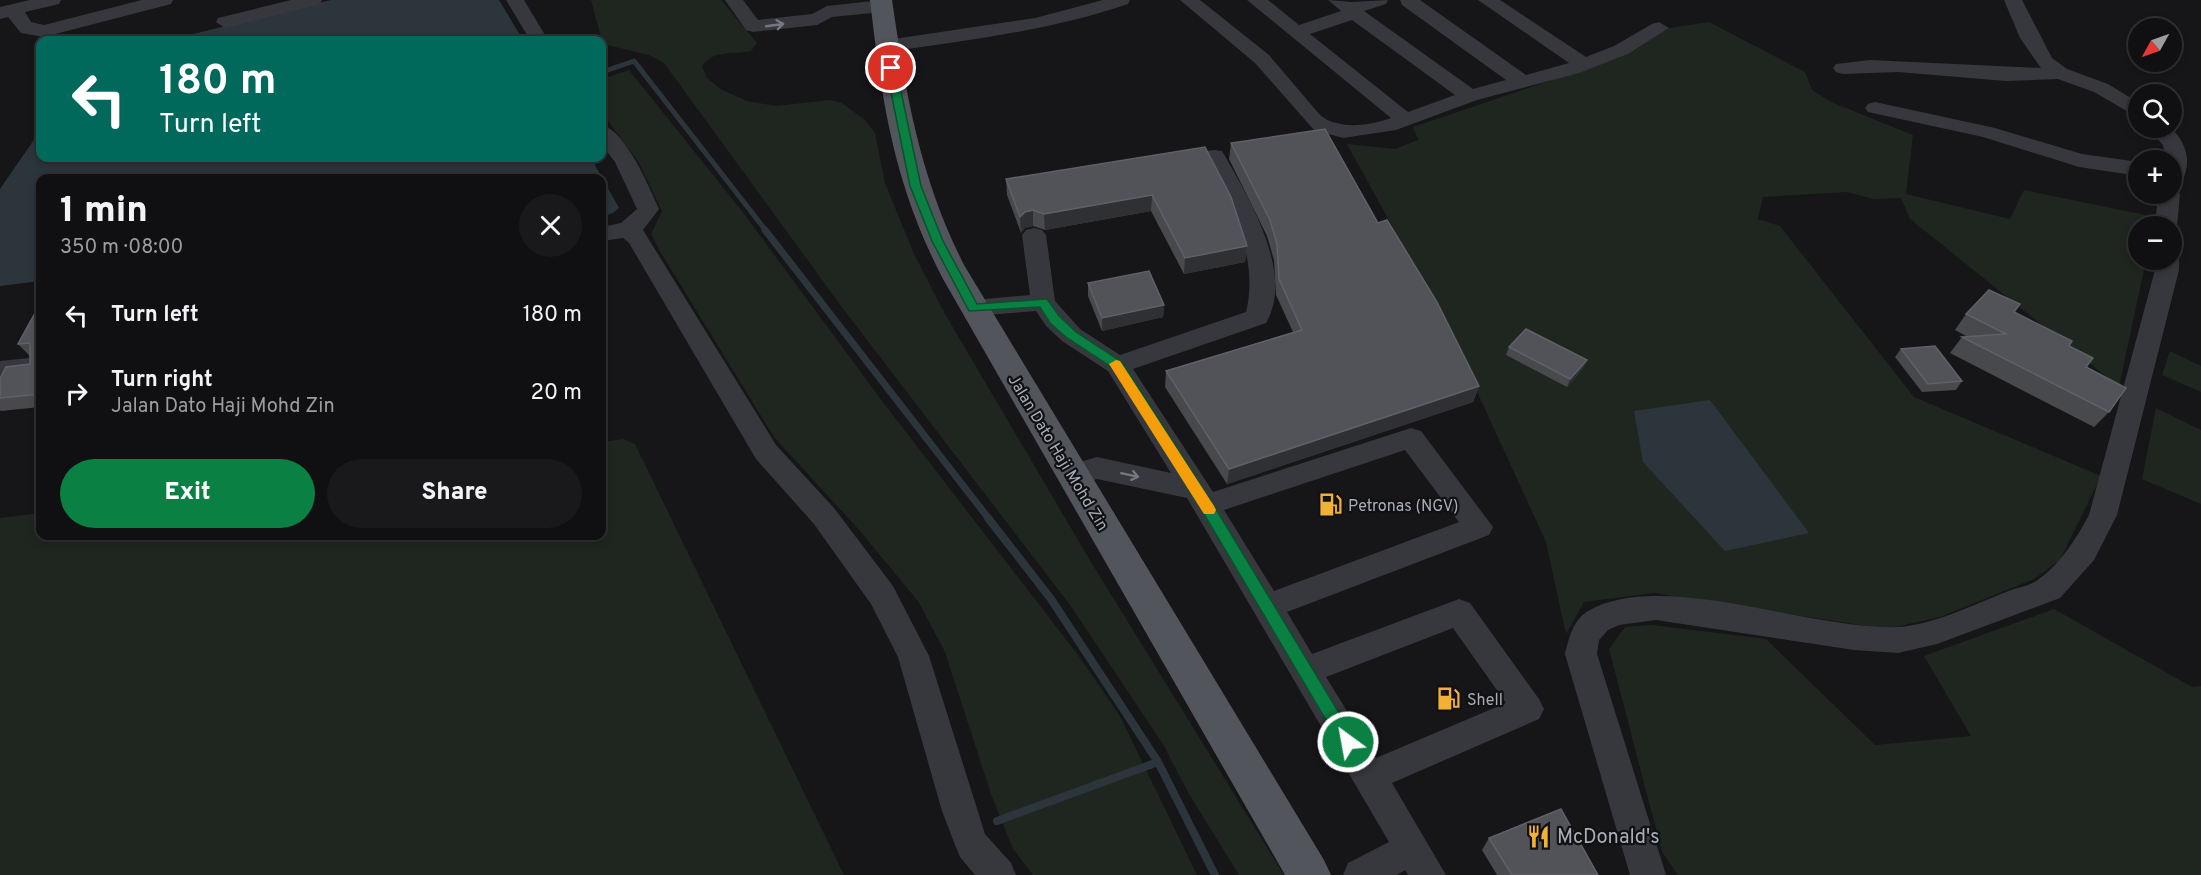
<!DOCTYPE html>
<html lang="en">
<head>
<meta charset="utf-8">
<style>
	:root { --surface:#101012; --page:#19191b; --text:#f1f3f6; --muted:#9c9d9f; --line:#303032; --accent:#0b8043 }
	body { margin:0; font-family:Overpass,sans-serif; background:var(--page); color:var(--text); height:100vh; display:flex; flex-direction:column; font-size:22px; white-space:nowrap }
	* { box-sizing:border-box; margin:0 }
	p { font-size:20px; color:var(--muted) }
	.icon { flex:none; width:33px; height:33px; fill:none; stroke:currentColor; stroke-width:2; stroke-linecap:round; stroke-linejoin:round }
	.map { position:relative; flex:1; overflow:hidden }
	.side { position:absolute; left:36px; top:174px; width:570px; height:366px; display:flex; flex-direction:column; background:var(--surface); border-radius:12px; box-shadow:0 3px 9px #0003,0 0 0 2px var(--line) }
	.side>* { flex:none }
	.banner { position:absolute; left:36px; top:36px; width:570px; height:126px; border-radius:12px; box-shadow:0 3px 9px #0003,0 0 0 2px var(--line); background:#00695c; color:#fff; overflow:hidden }
	.needle { width:39px; rotate:230deg }
	.tools { position:absolute; left:2128px; top:18px; display:grid; gap:12px }
	.tools a { display:grid; place-items:center; width:54px; height:54px; border-radius:50%; background:var(--surface); box-shadow:0 3px 9px #0003,0 0 0 2px var(--line); font-size:30px }
	.pin { position:absolute; display:grid; place-items:center; width:51px; height:51px; color:#fff; margin:-26px; border:3px solid #fff; border-radius:50%; box-shadow:0 2px 6px #0007 }
	.me { position:absolute; width:66px; margin:-33px; rotate:328deg; stroke-linejoin:round; filter:drop-shadow(0 0 4px #0008) }
	.turn { display:flex; align-items:center; gap:21px; height:126px; padding:0 24px; font-size:27px }
	.turn .icon { width:78px; height:78px; stroke-width:2.5 }
	.turn b { display:block; font-size:42px; line-height:51px }
	.round { display:grid; place-items:center; flex:none; width:63px; height:63px; border-radius:32px; background:var(--page) }
	.overview { display:flex; align-items:center; justify-content:space-between; height:102px; padding:0 24px }
	h1 { font-size:36px; font-weight:800; line-height:45px }
	.button { display:flex; gap:12px; margin-top:auto; padding:12px 24px }
	.button a { flex:1; height:69px; border-radius:36px; background:var(--accent); color:#fff; font-size:24px; font-weight:800; line-height:69px; text-align:center }
	.button a+a { background:var(--page); color:var(--text) }
	ul { padding:0; list-style:none }
	li { display:flex; align-items:center; gap:18px; height:78px; padding:0 24px }
	li div { flex:1 }
	li b { display:block; font-size:22px }
	li em { font-style:normal }
	.map>svg:first-child { display:block }
</style>
</head>
<body>
<div class="map">
<svg width="2201" height="875" viewBox="0 0 2201 875">
	<rect width="100%" height="100%" fill="#161618"/>
	<path fill="#1e261f" d="M591 0H721L757 43 751 51C733 55 714 49 702 66L707 78 722 90 747 101 776 106 830 100 842 103 865 120 875 133 885 183 914 254 945 314 1091 562 1284 875H1239L1189 794 1163 744 1070 605 841 306 664 63 649 55 607 45 602 41Z
		M1709 22 1805 72 1812 90 1831 102 1913 135 1906 194 2010 219 2024 190 2155 217 2153 226H2139V260H2146L2119 387 1910 219 1901 198 1873 199 1847 192 1763 197 1758 219 1780 226 1914 397 2101 476 2060 560 2034 579 1940 617 1886 629 1654 593 1584 602 1566 634 1546 542 1446 324 1347 144 1395 149 1418 140 1413 127 1626 55 1669 28Z
		M629 70 742 211 879 397 1078 655 1120 716 1197 875H1033L1013 849 991 794 945 652 918 601 859 530 774 437 658 248 651 234 662 211 638 161 602 113V79Z
		M2170 351 2201 366V392L2162 375Z
		M2156 408 2201 430V504L2142 479Z
		M623 439 635 444 844 875H0V518L40 513V536H602V442Z
		M2054 609 2192 687 2201 686V875H1678L1662 852 1609 649 1625 627 1652 625 1766 639 1875 745 1971 736 1924 656Z"/>
	<path fill="#2c353c" d="M331 0H499L523 40H169Z
		M40 131V158H591L619 208 613 213 602 217V178H40V281L0 286V189Z
		M1710 400 1809 533 1725 551 1643 462 1634 411Z"/>
	<g fill="none" stroke-linecap="round" stroke-linejoin="round">
		<path stroke="#2c353c" stroke-width="5" d="M602 72 634 61 767 232"/>
		<path stroke="#2c353c" stroke-width="7" d="M765 230 989 519"/>
		<path stroke="#2c353c" stroke-width="8" d="M988 518 1051 599 1158 762 1215 875
			M997 821 1158 762"/>
		<path fill="#37383d" fill-rule="evenodd" d="M30 0H61L59 4 25 12 31 22 44 25 142 0H173L171 4 44 37 21 33 8 17 0 19V7Z
			M291 0H322L320 4 225 28 216 22 218 18Z
			M506 0H524L548 40H530Z
			M725 0H743L758 20 812 14 827 6 882 0 891 6 882 12 832 17 817 25 753 32 746 30Z
			M1103 0H1130L1128 4C1049 31 968 40 887 52L877 46 887 40 1035 18Z
			M1180 0H1200L1269 55 1320 115C1338 130 1369 126 1391 118L1247 0H1268L1299 25 1341 11 1328 0 1352 2 1388 0 1386 4 1364 11 1473 89 1506 80 1402 5 1400 0H1420L1526 75 1569 63 1478 0H1500L1586 57 1614 46 1652 24 1659 22 1669 28 1628 54 1579 73 1477 100 1396 130 1343 138 1314 130 1255 63ZM1352 20 1455 95 1408 112 1310 34Z
			M2004 0H2022L2052 58 2067 69 2108 84 2139 103V118L2094 92 2058 79 2006 81 1898 72 1843 74 1836 72 1833 68 1836 64 1870 60 2041 68 2020 38Z
			M1875 102 1995 128 2082 154 2139 162V176L2079 167 1983 137 1868 112 1865 108 1868 104Z
			M602 125C626 131 649 187 659 209L643 230 776 445 834 508 893 586 929 656 985 834 1011 863 1016 875H975L960 857 955 845 942 811 898 657 871 604 814 524 756 459 629 243 623 238 602 241V227L621 223 637 209 615 162 602 145Z
			M2148 128H2171C2187 143 2193 164 2180 184L2172 186V160H2166L2163 145Z
			M1214 150 1222 151 1225 156C1249 199 1295 274 1266 323L1133 369 1213 492 1411 428 1421 431 1493 527 1489 535 1287 612 1312 654 1459 599 1470 603 1539 699 1544 709 1539 719 1392 783 1446 875H1408L1405 870 1397 875H1343L1348 863 1389 842 1187 498 1097 479 1074 486 1064 483 1060 475 1064 467 1097 457 1171 473 1108 371 1062 341 1046 326 1036 311 974 316 965 314 962 308 965 302 974 300 1030 295 1022 235 1026 230 1034 228 1042 230 1046 235 1055 301 1080 329 1120 355 1246 312C1260 256 1229 204 1203 156L1206 151ZM1405 450 1459 522 1274 591 1224 510ZM1453 628 1506 703 1376 758 1326 677Z
			M2172 188 2180 194 2177 226 2172 232V226H2155L2158 194H2172Z
			M2172 254 2179 260V270L2117 515 2094 560 2060 598 1937 644 1898 653 1854 650 1656 620 1619 625 1608 630 1599 640 1597 654 1666 875H1630L1565 654C1569 638 1573 620 1588 611 1661 568 1812 631 1897 627 1934 625 1972 605 2006 592 2016 588 2031 586 2039 579 2061 563 2076 539 2089 515L2155 270V260H2172Z
			M40 357V375L0 379V361Z"/>
		<path fill="#53555c" fill-rule="evenodd" d="M870 0H892C906 95 920 178 964 265L1324 860 1331 875H1285L943 279C894 185 882 103 870 0Z"/>
	</g>
	<path fill="#47494d" d="M1231 143 1378 223 1479 386 1473 402 1227 484 1165 387 1166 371 1293 332 1276 295 1274 260 1267 236 1229 159Z
		M1205 147 1247 246 1245 262 1184 274 1151 211 1045 230 1033 226 1025 228 1021 233 1007 195 1006 179Z
		M1088 283 1164 305 1163 317 1102 331 1088 296Z
		M40 304V407L1 411 0 410V379L30 364V356L18 344Z
		M2014 312 2069 346 2086 367 2109 412 2094 427 1950 353 1962 337H1968L1955 330 1966 314Z
		M1509 347 1587 360 1583 368 1567 387 1506 355Z
		M1901 349 1962 381 1956 390 1922 392 1895 357Z
		M1489 838 1598 875H1497L1482 850Z"/>
	<path fill="#2f3033" d="M1152 195 1151 211 1045 230 1044 214Z
		M1033 210V226L1025 228 1021 233 1020 217 1025 212Z
		M1247 246 1245 262 1184 274 1185 258Z
		M1164 305 1163 317 1102 331V318Z
		M1587 360 1583 368 1567 387 1570 379Z
		M1479 386 1473 402 1227 484 1229 469Z"/>
	<path fill="#525359" stroke="#5f6168" stroke-width="1.5" d="M1325 129 1378 223 1387 220 1437 302 1479 386 1229 469 1166 371 1302 330 1279 279 1277 244 1270 220 1231 143Z
		M1205 147 1231 197 1247 246 1185 258 1152 195 1044 214 1033 210 1025 212 1020 217 1006 179Z
		M1149 271 1164 305 1102 318 1088 283Z
		M1989 290 2020 304 2014 312 2072 341 2069 346 2093 358 2086 367 2126 388 2109 412 1962 337 2006 334 1966 314Z
		M40 304V394L0 398V379L6 367 30 364V343L18 344Z
		M1526 329 1587 360 1570 379 1509 347Z
		M1935 346 1962 381 1928 384 1901 349Z
		M1561 809 1598 875H1512L1489 838Z"/>
	<defs><path id="oneway-shaft" d="M-6 0H5M1.5-3L5.5 0L1.5 3" fill="none" stroke-width="1.6" stroke-linecap="round" stroke-linejoin="round" transform="scale(1.5)"/></defs>
	<g stroke="#757881">
		<use href="#oneway-shaft" transform="translate(775 25) rotate(-8)"/>
		<use href="#oneway-shaft" transform="translate(1130 475) rotate(12)"/>
	</g>
	<path fill="#0b8043" stroke="#07532c" stroke-width="1.5" d="M891 64 896 68 921 186 943 241 977 304 1047 299 1059 316 1076 332 1122 362 1211 501 1353 736 1356 742 1353 747 1348 750 1342 747 1201 509 1113 368 1067 338 1050 323 1040 307 969 311 932 241 910 186 886 68Z"/>
	<path fill="#f59e0b" d="M1116 360 1120 361 1214 506 1216 510 1214 514H1204L1109 364Z"/>
	<defs>
		<symbol id="fuel-bare" viewBox="-9 -9 18 18"><path d="M-5.5-6h7V0h2V4h1.3V-2.5L3-4.5l.8-.8L6-3V5H2.5V1h-1V6h-7ZM-4.2-4.7v3.2H.2V-4.7Z" fill="#f2b134" stroke="#111113" stroke-width="2.5" paint-order="stroke"/></symbol>
		<symbol id="restaurant-bare" viewBox="-9 -9 18 18"><path d="M-5-6h1v4h1v-4h1v4h1v-4h1v5L-1.5 .5V6h-2V.5L-5-1ZM5-6V6H3V1.5H1.5Q1.5-4 5-6Z" fill="#f2b134" stroke="#111113" stroke-width="2.5" paint-order="stroke"/></symbol>
	</defs>
	<g fill-rule="evenodd">
		<use href="#fuel-bare" x="1314" y="488" width="33" height="33"/>
		<use href="#fuel-bare" x="1432" y="682" width="33" height="33"/>
		<use href="#restaurant-bare" x="1522" y="820" width="33" height="33"/>
	</g>
	<g text-anchor="middle" stroke-width="4.5" stroke-linejoin="round" paint-order="stroke">
		<g font-size="16" fill="#a8adb8" stroke="#111113">
			<text transform="translate(1059 452) rotate(59)" y="6">Jalan Dato Haji Mohd Zin</text>
		</g>
		<g font-size="16" fill="#a8adb8" stroke="#111113" text-anchor="start">
			<text x="1348" y="511">Petronas (NGV)</text>
			<text x="1467" y="705">Shell</text>
		</g>
		<g font-size="20" fill="#a8adb8" stroke="#111113" text-anchor="start">
			<text x="1557" y="843">McDonald's</text>
		</g>
	</g>
</svg>
<div class="tools">
<a><svg class="needle" viewBox="-14 -14 28 28"><path d="M0-13l5 13h-10z" fill="#e53935"/><path d="M0 13l5-13h-10z" fill="#9c9d9f"/></svg></a>
<a><svg class="icon" aria-label="search" viewBox="0 0 24 24"><circle cx="10" cy="10" r="6"/><path d="M15 15l6 6"/></svg></a>
<a>+</a>
<a>−</a>
</div>
<div class="pin" style="left:891px;top:68px;background:#d93025"><svg class="icon" aria-label="arrive" viewBox="0 0 24 24"><path d="M6 21V4h12l-3 4 3 4H6"/></svg></div>
<svg class="me" style="left:1348px;top:742px" viewBox="-20 -20 40 40"><circle r="17" fill="#0b8043" stroke="#fff" stroke-width="3"/><path d="M0-11L8 9 0 5-8 9z" fill="#fff"/></svg>
<div class="banner">
<div class="turn"><svg class="icon" aria-label="left" viewBox="0 0 24 24"><path d="M17 20v-9H6M10 6l-5 5 5 5"/></svg><div><b>180 m</b>Turn left</div></div>
</div>
<section class="side">
<div class="overview"><div><h1>1 min</h1><p>350 m · 08:00</p></div><a class="round"><svg class="icon" aria-label="close" viewBox="0 0 24 24"><path d="M6 6l12 12M18 6L6 18"/></svg></a></div>
<ul>
<li><svg class="icon" aria-label="left" viewBox="0 0 24 24"><path d="M17 20v-9H6M10 6l-5 5 5 5"/></svg><div><b>Turn left</b></div><em>180 m</em></li>
<li><svg class="icon" aria-label="right" viewBox="0 0 24 24"><path d="M7 20v-9h11M14 6l5 5-5 5"/></svg><div><b>Turn right</b><p>Jalan Dato Haji Mohd Zin</p></div><em>20 m</em></li>
</ul>
<div class="button"><a>Exit</a><a>Share</a></div>
</section>
</div>
</body>
</html>
